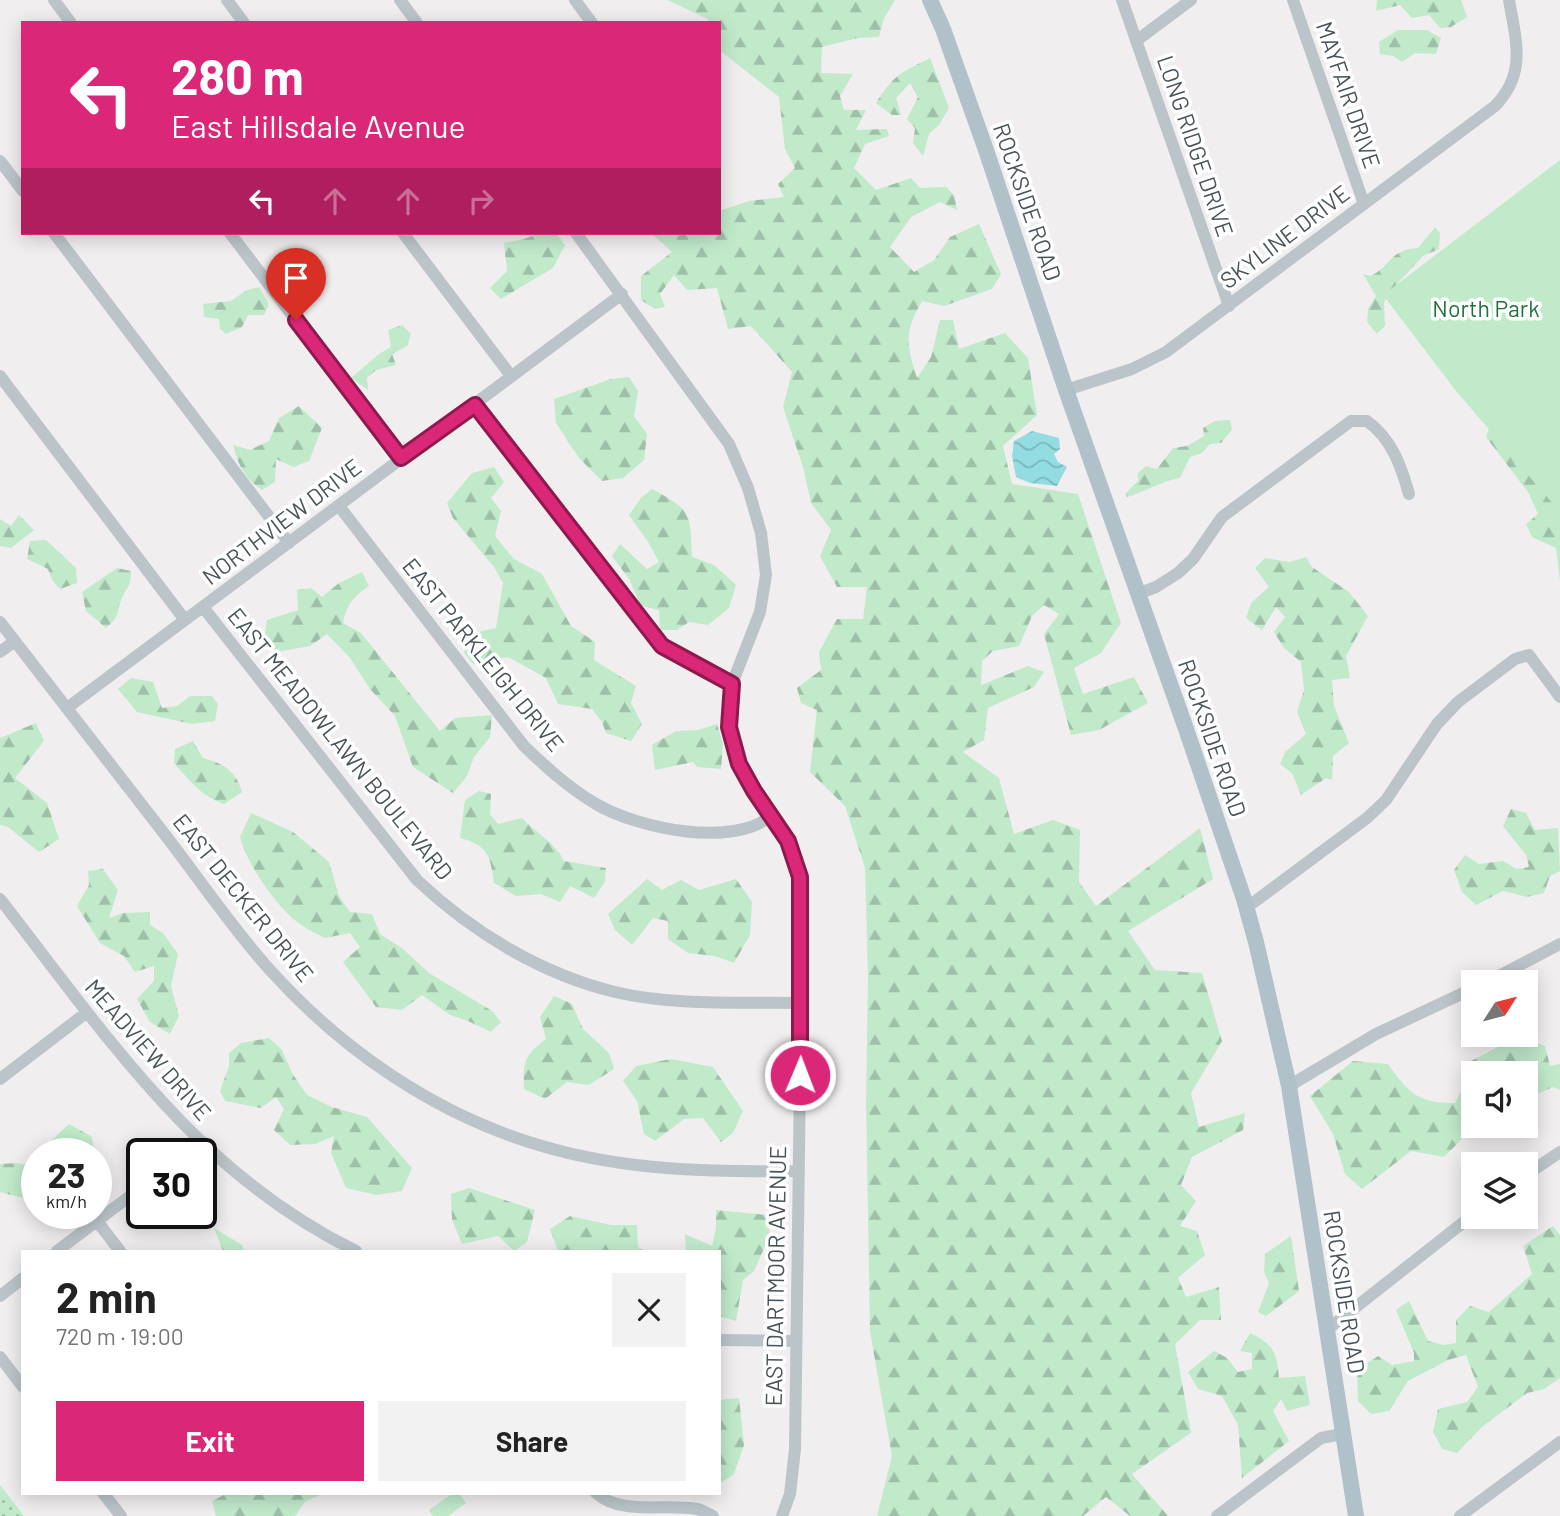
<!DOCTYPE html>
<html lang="en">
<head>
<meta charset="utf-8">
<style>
	:root { --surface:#fff; --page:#f2f2f2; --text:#222; --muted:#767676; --accent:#db2777 }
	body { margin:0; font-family:Barlow,sans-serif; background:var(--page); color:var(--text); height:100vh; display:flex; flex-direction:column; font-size:26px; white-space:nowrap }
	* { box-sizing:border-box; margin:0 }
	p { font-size:23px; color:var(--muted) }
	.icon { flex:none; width:38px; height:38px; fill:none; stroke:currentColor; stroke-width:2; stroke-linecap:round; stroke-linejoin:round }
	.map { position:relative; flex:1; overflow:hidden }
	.sheet { position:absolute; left:21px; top:1250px; width:700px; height:245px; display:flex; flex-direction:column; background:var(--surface); border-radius:0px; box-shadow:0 4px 18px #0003 }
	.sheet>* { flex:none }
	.banner { position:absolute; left:21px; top:21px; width:700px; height:214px; border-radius:0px; box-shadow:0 4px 18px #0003; background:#db2777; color:#fff; overflow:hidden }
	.needle { width:46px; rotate:54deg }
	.buttons { position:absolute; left:1461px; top:970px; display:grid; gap:14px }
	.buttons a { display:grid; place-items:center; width:77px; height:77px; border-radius:0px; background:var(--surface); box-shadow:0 4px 18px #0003; font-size:35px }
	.speed { position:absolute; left:21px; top:1138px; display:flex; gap:14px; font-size:35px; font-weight:700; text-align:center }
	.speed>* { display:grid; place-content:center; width:91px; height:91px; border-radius:50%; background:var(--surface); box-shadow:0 4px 18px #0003; line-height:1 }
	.speed small { font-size:18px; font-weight:400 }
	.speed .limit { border:4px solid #111; border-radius:10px; background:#fff; color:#111 }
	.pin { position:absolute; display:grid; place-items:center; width:60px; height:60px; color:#fff; margin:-72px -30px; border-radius:50% 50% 50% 0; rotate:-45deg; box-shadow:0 0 7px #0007 }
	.pin .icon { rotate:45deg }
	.me { position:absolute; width:77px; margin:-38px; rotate:1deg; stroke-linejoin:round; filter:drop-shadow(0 0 5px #0008) }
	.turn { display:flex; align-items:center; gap:24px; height:147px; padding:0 35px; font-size:32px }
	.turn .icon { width:91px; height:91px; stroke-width:2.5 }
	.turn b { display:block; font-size:49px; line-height:60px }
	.lanes { display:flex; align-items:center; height:66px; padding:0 35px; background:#0003; justify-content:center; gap:35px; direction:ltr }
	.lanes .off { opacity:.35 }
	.round { display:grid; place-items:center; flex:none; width:74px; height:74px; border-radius:0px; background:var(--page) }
	.head { display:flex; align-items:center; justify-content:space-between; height:119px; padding:0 35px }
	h1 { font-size:42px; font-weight:700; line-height:52px }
	.action { display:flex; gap:14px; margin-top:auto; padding:14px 35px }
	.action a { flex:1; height:80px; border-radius:0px; background:var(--accent); color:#fff; font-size:28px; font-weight:700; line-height:80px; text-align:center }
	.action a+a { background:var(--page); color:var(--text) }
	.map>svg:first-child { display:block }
</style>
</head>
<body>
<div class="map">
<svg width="1560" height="1516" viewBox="0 0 1560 1516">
	<defs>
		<pattern id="grass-dots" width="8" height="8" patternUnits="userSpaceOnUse" patternTransform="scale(1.75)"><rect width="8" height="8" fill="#c1eacb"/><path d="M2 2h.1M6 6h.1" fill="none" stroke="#9fc0a8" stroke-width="1.8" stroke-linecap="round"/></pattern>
		<pattern id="forest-firs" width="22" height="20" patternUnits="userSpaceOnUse" patternTransform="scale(1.75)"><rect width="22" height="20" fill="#c1eacb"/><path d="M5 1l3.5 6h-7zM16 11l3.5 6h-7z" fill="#9fc0a8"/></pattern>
		<pattern id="water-waves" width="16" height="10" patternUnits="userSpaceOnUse" patternTransform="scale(1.75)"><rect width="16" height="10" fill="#93dde2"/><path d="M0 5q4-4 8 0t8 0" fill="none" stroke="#7ab6ba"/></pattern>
	</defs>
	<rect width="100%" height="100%" fill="#f1eeef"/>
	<path fill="url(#grass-dots)" d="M0 1485 24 1516H0Z"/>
	<path fill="url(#forest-firs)" d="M667 0H895L884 18 879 37 858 38 822 47 821 73 853 74 840 96 844 110H866L856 130 887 129 889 136 865 144 854 168 876 190 911 178 920 188 946 187 954 195 957 210 940 202 911 217 890 247 914 272 934 260 950 237 979 224 1001 274 992 289 944 306 922 301C904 332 906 344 917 378L931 357 940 320H953L959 349 1005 333 1028 358 1037 415 1003 446 1012 484 1078 494 1121 623 1101 653 1074 668 1083 694 1134 677 1148 703 1099 730 1071 735 1044 634 1059 614 1044 605 1032 616 1019 646 993 651 982 661 981 685 1028 666 1044 672 1034 687 988 708 984 740 963 752 999 778 1014 834 1053 820 1080 830 1079 882 1096 906 1200 828 1213 879 1128 931 1155 970 1202 973 1222 1041 1191 1093 1199 1127 1245 1113 1243 1130 1192 1157 1181 1185 1196 1201 1180 1226 1197 1231 1205 1255 1178 1278 1186 1297 1219 1287 1221 1320H1200L1175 1344 1191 1433 1132 1474 1168 1516H1130L1106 1497 1083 1516H877L892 1456 870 1332 866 1102 868 977 865 868 845 806 810 772 817 710 801 703 797 688 821 670 819 652 837 619H863L867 587H837L820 556 831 530 811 503 803 467 783 407 792 372 751 326 728 329 717 288 687 290 674 275 660 294 665 307 655 309 641 300V276L672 252 651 233H719V211L749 201 784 197 778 184 795 168 785 149 779 97 719 50V23H709L708 19Z
		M1377 0H1461L1467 17 1451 27 1440 28 1429 15 1412 18 1400 5 1376 11Z
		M1398 30H1427L1441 38 1436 54 1415 53 1402 62 1393 56 1380 54 1379 42Z
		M930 58 949 108 939 125 929 134 923 156 913 143 915 128 907 119 918 97 910 83 896 98 901 115H892L876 103C893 75 902 72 930 58Z
		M1435 227 1440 233 1439 249 1423 256 1396 285 1384 302 1385 326 1377 334 1367 322 1368 309 1376 296 1363 274 1371 276C1392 265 1389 250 1418 248Z
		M541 233H556L565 245 553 268 501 299 490 288 507 271 504 243 524 239Z
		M259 287 269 304 264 315H248L242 327 226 334 220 329 219 319 204 317 203 304 231 301 247 290Z
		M402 325 411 334 407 346 392 354 396 365 376 370 367 378 368 390 351 378 379 354 391 347 388 330Z
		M629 377 638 391 634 416 647 434 644 460 623 478 602 481 579 458 556 423 554 399 611 379Z
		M299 406 322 428 309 461 293 467 276 459 275 482 262 490C245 479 238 465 233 445L250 450 269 441 279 418Z
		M1230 420 1232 430 1221 443 1210 444 1202 453 1190 457 1180 478C1161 481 1146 492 1127 497L1126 493 1138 481V473L1146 466 1157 469 1173 448 1187 446 1204 436 1203 428 1215 421Z
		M1491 423 1560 499V581L1556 548 1532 537 1526 524 1538 514 1528 492 1486 437Z
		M494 467 504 482 491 498 501 511 495 536 514 559 542 574 571 626 595 642 594 660 636 686 631 703 642 724 631 741 606 733 602 722 592 709 558 704 546 678 508 657 473 664 464 653 467 634 496 628 503 583 494 567 453 518 447 503 472 473Z
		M652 489C693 511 690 513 692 557L714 565 736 585 729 608 708 625 689 622 677 630H660L659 610 641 606 629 579 612 556 620 544 647 569 659 562 648 542 629 515 641 498Z
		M19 515 34 530 11 548 0 546V519L11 526Z
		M46 540 76 568 77 583 60 589 52 580 48 569 27 559 30 541Z
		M1306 557 1312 567 1349 592 1368 616 1346 656 1350 678 1332 680 1334 706 1349 743 1333 756 1332 780 1326 778 1301 795 1292 773 1280 764 1285 752 1306 734 1297 712 1304 690 1301 662 1284 648 1274 632 1285 617 1276 607 1262 630 1246 618 1251 603 1269 587 1255 568 1265 558 1290 562Z
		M117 568 131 571C131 587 128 585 122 598 115 614 122 614 106 628L86 611 82 592Z
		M362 572 369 586C353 597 347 604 343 623L361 633 440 731 455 718 492 715 490 737 474 757 467 776 453 793 413 767 395 716 370 689 350 658 327 634 310 646 277 652 264 642 267 620 298 610 297 590 311 588 322 597 339 583Z
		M131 678 153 682 162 708 177 706 190 696H212L218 704 215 721 192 724 137 712 118 689Z
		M36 723 44 741 15 778 47 803 59 839 39 852 8 827 0 825V738Z
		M717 724 723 744 721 769 697 767 693 762 655 770 652 745 676 731 698 730Z
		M193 741 203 758C223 763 237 772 242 792L224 804C202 797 189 780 174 763L175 749Z
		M479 791 491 794 490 814 498 824 522 818C536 833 555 842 564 861L606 868 605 882 594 898 570 886 560 902 541 894 516 896 494 883C490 856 489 846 460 838L465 800Z
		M1511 809 1526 813 1535 830 1558 828 1560 871 1550 876 1544 893 1527 897 1503 891 1476 905 1462 892 1454 870 1465 855 1479 864 1503 861 1517 869 1529 867 1526 855 1503 826Z
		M251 813 293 832 329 862 339 896 350 912 372 914 380 934 402 948 429 973 492 1011 501 1022 491 1032 468 1021 450 1015 422 995 402 1010 376 1007 343 962 360 947 350 933 325 938C317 934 308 930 300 924 278 909 246 863 240 837Z
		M103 869 118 890 109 918 123 913 150 912V925L163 933 178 954 171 986 179 1016 170 1034 150 1022 137 999 154 981V966L135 972 124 956 100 943 77 906 89 885 88 871Z
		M647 879 662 890 681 880 699 890 736 879 752 902 750 935 734 963 715 956 688 953 668 939V921L653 918 632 945 615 930 608 914Z
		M554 996 572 1004 583 1029 609 1053 614 1069 589 1085 567 1082 545 1099 524 1089C523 1063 524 1055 546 1039L540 1017Z
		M269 1038 282 1050 292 1073 307 1095 332 1107 367 1117 412 1168 402 1191 376 1195 346 1188 331 1153 334 1136 315 1144 290 1145 274 1130 284 1109 276 1097 261 1108 225 1101 220 1091 229 1066V1053L241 1043Z
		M1526 1038 1545 1046 1550 1066 1560 1064V1090L1553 1087 1526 1099V1073H1474L1473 1113 1465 1136 1444 1157 1411 1151 1362 1189 1345 1174 1333 1134 1310 1096 1353 1061 1388 1064C1409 1093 1417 1103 1455 1103L1466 1082 1471 1061 1504 1044Z
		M671 1059 713 1067 743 1111 733 1133 721 1142 703 1118 684 1119 655 1141 644 1134 637 1101 623 1081 636 1066Z
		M69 1124 92 1137 94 1153H49L50 1142Z
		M16 1163 37 1166V1199L34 1201 0 1192V1164Z
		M469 1188 535 1210 527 1242 514 1251 498 1236 462 1244 452 1220 451 1194Z
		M716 1210 766 1215 770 1235 754 1271 743 1280 736 1321 719 1316V1251H686L685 1234 712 1246 716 1228Z
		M570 1216 611 1225H637L638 1247 644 1251H558L550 1229Z
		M1553 1226 1560 1235V1378L1544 1389 1527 1393 1482 1427 1457 1453 1442 1449 1433 1432 1438 1409 1467 1402 1478 1387 1466 1355 1448 1360 1408 1381 1389 1411 1371 1414 1358 1401 1357 1370 1378 1356 1392 1365 1414 1361V1353L1396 1310 1409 1301 1428 1341 1443 1345 1456 1343V1320L1470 1306 1489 1312 1532 1274 1523 1246Z
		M214 1228 242 1245 244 1251H223Z
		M1291 1236 1299 1291 1266 1316 1258 1312 1269 1283 1264 1272 1265 1254Z
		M1250 1333C1274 1344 1277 1353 1279 1378L1305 1376 1310 1405 1287 1411 1281 1399 1273 1411 1289 1441 1242 1478 1238 1425 1222 1396 1198 1389 1188 1372 1214 1351 1227 1358 1238 1372 1252 1369V1353L1240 1351Z
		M739 1398 744 1445 734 1474 719 1484V1400Z
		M228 1493H324L305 1502 295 1516H216L212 1501Z"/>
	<path fill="#c1eacb" d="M1560 160V512L1456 391 1383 295Z
		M453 1493H459L466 1503 448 1516H433L429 1510Z"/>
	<path fill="url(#water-waves)" d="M1032 431 1059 438 1060 449 1054 454 1058 462 1067 467 1057 486 1030 483 1016 477 1012 456 1014 441Z"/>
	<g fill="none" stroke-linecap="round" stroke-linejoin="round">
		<path stroke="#bbc5c9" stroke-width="12" d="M54 0 71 23
			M227 0 244 23
			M400 0 417 23
			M575 0 592 23
			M1122 0 1229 306
			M1293 0 1364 204
			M1136 41 1191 0
			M0 161 23 191
			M54 233 289 543
			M230 233 401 459
			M403 233 511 376
			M576 233 729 444 748 488 761 533 766 575 760 612 732 684 729 727 739 764 754 791 788 841 800 877 801 1003 795 1449 790 1494 782 1516
			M0 376 185 620
			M1066 390 1132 369 1166 352 1495 106C1527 73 1516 41 1509 0
			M475 405 662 646 732 684
			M339 506 524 746C547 768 569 788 596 804 637 828 733 849 772 815
			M1137 594 1156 587 1178 573 1193 559 1222 517 1351 421H1367C1392 439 1401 466 1409 494
			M203 607 417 880C472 932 541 974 615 992 674 1006 740 1002 801 1003
			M0 622C55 693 111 765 166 836 200 880 232 928 270 970 343 1051 436 1115 542 1146 626 1171 713 1172 799 1171
			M0 652 15 641
			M67 708 622 294
			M0 899C106 1035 196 1173 356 1251
			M1246 908 1367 818 1386 800 1437 724 1458 702 1515 659 1529 655 1560 697
			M1487 982 1560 944
			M0 1079 86 1013
			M1289 1086 1376 1034 1474 988
			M186 1153 200 1143
			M1526 1175 1560 1152
			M97 1221 120 1251
			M57 1251 142 1187
			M0 1296 23 1278
			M1328 1329 1474 1214
			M719 1340 795 1341
			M0 1357 23 1387
			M103 1493 121 1516
			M596 1493C622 1516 665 1503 697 1509 702 1510 708 1514 713 1516
			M1217 1516 1321 1438 1342 1434
			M1460 1516 1560 1442"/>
		<path stroke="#b1c1ca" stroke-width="16" d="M930 0 943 29 986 150 1066 390 1185 726 1244 899 1256 942 1289 1086 1356 1516"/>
	</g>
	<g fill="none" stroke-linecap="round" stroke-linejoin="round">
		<defs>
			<path id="route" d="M296 320 401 458 475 405 662 646 732 684 729 727 739 764 754 791 788 841 800 877V1075"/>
		</defs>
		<use href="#route" stroke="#8e194d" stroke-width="18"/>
		<use href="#route" stroke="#db2777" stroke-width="12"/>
	</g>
	<g text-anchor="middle" stroke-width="7" stroke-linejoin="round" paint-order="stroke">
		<g font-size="23" fill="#485459" stroke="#fff">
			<text transform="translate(1348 95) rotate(71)" y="8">MAYFAIR DRIVE</text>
			<text transform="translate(1195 146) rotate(71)" y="8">LONG RIDGE DRIVE</text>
			<text transform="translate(1027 202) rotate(71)" y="8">ROCKSIDE ROAD</text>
			<text transform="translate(1285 237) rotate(-37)" y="8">SKYLINE DRIVE</text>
			<text transform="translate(282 522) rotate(-37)" y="8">NORTHVIEW DRIVE</text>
			<text transform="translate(483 655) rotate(51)" y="8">EAST PARKLEIGH DRIVE</text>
			<text transform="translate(1212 738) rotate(71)" y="8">ROCKSIDE ROAD</text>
			<text transform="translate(340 744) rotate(51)" y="8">EAST MEADOWLAWN BOULEVARD</text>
			<text transform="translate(243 898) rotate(51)" y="8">EAST DECKER DRIVE</text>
			<text transform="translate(148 1050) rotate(49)" y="8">MEADVIEW DRIVE</text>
			<text transform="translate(776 1276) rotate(-89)" y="8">EAST DARTMOOR AVENUE</text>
			<text transform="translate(1344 1292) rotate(81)" y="8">ROCKSIDE ROAD</text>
		</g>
		<g font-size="23" fill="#21733e" stroke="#fff">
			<text x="1486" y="317">North Park</text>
		</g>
	</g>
</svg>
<div class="buttons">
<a><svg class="needle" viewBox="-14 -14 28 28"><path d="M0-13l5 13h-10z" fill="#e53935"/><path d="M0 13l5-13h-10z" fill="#767676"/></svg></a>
<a><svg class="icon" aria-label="sound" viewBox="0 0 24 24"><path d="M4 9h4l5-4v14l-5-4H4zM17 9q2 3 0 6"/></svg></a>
<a><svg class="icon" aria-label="layers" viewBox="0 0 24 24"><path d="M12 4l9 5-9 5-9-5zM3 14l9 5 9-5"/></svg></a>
</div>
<div class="speed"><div>23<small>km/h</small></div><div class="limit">30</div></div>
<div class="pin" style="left:296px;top:320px;background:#d93025"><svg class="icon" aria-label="arrive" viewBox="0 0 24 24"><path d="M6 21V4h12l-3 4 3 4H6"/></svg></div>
<svg class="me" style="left:800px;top:1075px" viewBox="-20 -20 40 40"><circle r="17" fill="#db2777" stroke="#fff" stroke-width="3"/><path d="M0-11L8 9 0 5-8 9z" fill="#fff"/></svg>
<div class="banner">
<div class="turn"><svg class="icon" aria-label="left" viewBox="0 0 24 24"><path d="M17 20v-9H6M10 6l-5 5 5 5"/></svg><div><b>280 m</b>East Hillsdale Avenue</div></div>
<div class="lanes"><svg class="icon" aria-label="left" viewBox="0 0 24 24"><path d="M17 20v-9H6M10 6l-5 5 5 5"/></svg><svg class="icon off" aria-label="ahead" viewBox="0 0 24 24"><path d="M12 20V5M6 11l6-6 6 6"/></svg><svg class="icon off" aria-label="ahead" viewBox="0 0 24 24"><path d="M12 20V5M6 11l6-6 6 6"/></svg><svg class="icon off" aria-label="right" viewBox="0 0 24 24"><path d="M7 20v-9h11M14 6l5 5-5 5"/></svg></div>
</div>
<section class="sheet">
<div class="head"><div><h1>2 min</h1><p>720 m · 19:00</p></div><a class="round"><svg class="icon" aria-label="close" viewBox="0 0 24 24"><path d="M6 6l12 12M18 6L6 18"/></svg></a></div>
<div class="action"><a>Exit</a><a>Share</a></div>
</section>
</div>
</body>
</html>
